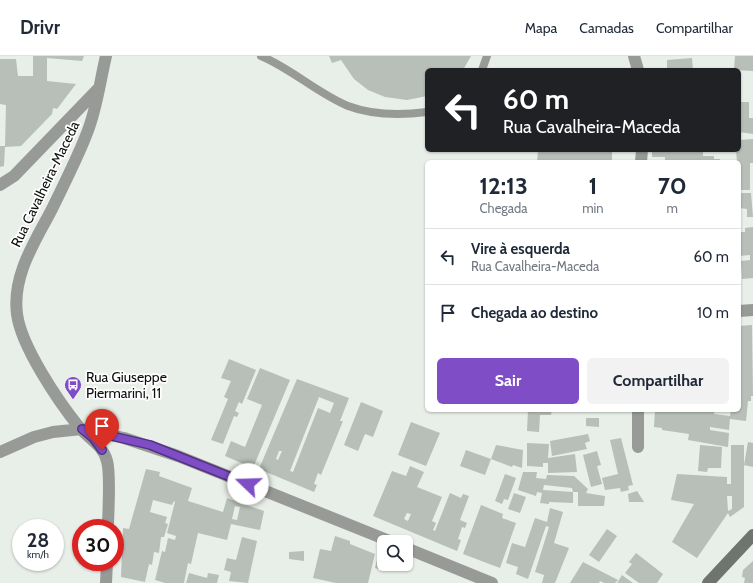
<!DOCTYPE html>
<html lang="pt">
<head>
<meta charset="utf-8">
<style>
	:root { --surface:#fff; --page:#f2f2f3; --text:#1f2937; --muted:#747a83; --line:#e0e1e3; --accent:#7f4ec6 }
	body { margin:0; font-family:Cabin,sans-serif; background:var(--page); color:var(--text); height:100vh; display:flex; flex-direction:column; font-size:15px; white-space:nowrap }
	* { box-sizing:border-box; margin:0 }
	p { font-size:13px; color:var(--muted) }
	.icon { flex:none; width:22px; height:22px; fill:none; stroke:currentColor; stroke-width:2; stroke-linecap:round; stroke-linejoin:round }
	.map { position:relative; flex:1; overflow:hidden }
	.panel { position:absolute; left:425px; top:104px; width:316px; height:252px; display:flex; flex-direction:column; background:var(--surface); border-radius:6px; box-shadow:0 1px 3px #0004 }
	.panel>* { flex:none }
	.banner { position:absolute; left:425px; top:12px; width:316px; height:84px; border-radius:6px; box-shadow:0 1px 3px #0004; background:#202124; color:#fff; overflow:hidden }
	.fabs { position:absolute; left:377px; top:479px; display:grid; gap:8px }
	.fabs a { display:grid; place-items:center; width:36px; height:36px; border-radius:6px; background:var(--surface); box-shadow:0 1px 3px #0004; font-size:20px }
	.speed { position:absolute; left:12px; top:463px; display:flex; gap:8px; font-size:20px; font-weight:700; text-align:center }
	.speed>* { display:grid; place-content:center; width:52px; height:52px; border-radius:50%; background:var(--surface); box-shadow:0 1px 3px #0004; line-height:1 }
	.speed small { font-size:10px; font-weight:400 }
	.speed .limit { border:6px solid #d22; background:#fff; color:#111 }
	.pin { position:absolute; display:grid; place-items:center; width:34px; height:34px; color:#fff; margin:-41px -17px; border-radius:50% 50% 50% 0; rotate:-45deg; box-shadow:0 0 4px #0007 }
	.pin .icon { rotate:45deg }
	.me { position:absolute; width:44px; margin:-22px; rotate:291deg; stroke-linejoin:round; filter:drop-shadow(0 0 3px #0008) }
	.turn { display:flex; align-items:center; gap:14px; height:84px; padding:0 12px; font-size:18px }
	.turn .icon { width:52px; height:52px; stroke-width:2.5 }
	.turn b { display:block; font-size:28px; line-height:34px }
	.eta { display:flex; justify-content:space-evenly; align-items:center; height:68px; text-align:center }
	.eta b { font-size:24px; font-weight:700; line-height:28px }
	.button { display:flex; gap:8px; margin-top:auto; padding:8px 12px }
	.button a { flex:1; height:46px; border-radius:6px; background:var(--accent); color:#fff; font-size:16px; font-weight:700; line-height:46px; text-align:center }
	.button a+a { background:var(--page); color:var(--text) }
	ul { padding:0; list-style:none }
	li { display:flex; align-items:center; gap:12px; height:56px; padding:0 12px; border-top:1px solid var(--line) }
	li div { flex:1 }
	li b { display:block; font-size:15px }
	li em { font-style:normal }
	header { display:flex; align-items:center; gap:24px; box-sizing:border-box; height:56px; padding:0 20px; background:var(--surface); border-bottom:1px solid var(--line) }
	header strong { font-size:19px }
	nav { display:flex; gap:22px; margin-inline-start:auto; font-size:14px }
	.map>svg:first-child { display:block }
</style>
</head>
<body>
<header>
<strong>Drivr</strong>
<nav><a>Mapa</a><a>Camadas</a><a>Compartilhar</a></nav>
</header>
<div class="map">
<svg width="753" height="527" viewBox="0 0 753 527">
	<rect width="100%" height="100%" fill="#e8eee8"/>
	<path fill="#b8beb8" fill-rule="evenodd" d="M33 0H84L82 5 47 2V25L76 28 57 53 53 52 52 58 21 90 5 91 4 110 0 111V90H5L6 49 0 48V3H16L18 20H33Z
		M329 0H471L463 14H427V40L407 44 385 41 368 34 354 23 341 4 332 7Z
		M735 0H753V15L734 14Z
		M692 2 693 14H667V4Z
		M739 46H749V62H753V78L739 76Z
		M753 83V107H750V134H739V106H737L736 94H739V84Z
		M652 94H703V100H714V103H720V106H665V101H652Z
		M538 95H612V106H537Z
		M739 137H751L753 161H747V153L739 152Z
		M753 171V222L742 223 741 205 750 204V199L739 200V176H745V172Z
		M752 269 753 340H751V345H748L746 365 730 363 729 374 710 371V374L729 377 728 391 688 384 689 378 662 374V372L654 371 655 354H715L714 358 730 360 731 354H739V270Z
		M229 303 256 314 242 348 239 346 235 355 239 357 237 361 234 360 223 388 211 384 228 343 224 341 231 325 221 322Z
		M260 312 290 324 253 412 225 400 231 385 245 391 262 349 247 343Z
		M297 323 349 342 340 365H343L321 419 318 417 314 428 317 429 314 436 259 413ZM319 341 334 347 330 357 318 352 293 416 290 415ZM279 395H282L278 404 276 403Z
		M361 346 383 355 373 381 365 378 358 395 344 389Z
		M528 354H552L551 359H540L539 376 527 375Z
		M586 362H599V371L586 370Z
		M411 366 440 377 426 410 398 399Z
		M588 378 590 385 585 387 587 393 552 400 550 385Z
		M621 382 633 429 628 430 629 434 621 436 620 432 605 434 602 422 618 418 610 384Z
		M748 386 753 387V411L744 409Z
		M527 387 549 388 548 402 575 398 577 416 548 417V407H543V411L527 410Z
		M496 389 523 394 522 412 513 409 512 411 491 403Z
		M700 389 722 391 721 412H708L707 416 698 415Z
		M731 389H744V451L730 461 728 457 697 502 672 486 694 448 671 444 677 418 727 421V428H731ZM727 440H732V453L728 455Z
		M466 394 491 403 485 419 460 410Z
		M597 395 601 409 597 410 602 428 591 431 583 399Z
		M410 410 424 416 417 431 442 441 432 465 436 467 433 474 435 475 450 437 461 442 463 438 469 440 460 464 467 467 465 472 462 471 458 483 461 484 457 495 373 460 392 415 406 420ZM407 457 411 458 408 465 404 463Z
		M146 413 160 416 159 420 192 432 188 445 223 456 227 442 264 455 260 474 231 468 227 484 198 477 191 508 188 507 184 527H165L155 524 162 495 165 496 168 482 175 484 176 480 167 477 175 446 174 445 172 449 153 444 150 456 167 461 165 467 168 468 164 481H161L159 497 154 496 152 509 149 508 145 526 121 521 123 472 129 473ZM235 450 240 451 237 464 232 463Z
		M523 416H537L536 422 546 423 547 419 574 420 588 433 586 437 605 440 604 450H578V436H573V447L549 446V448L540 447 542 437 537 436 536 440 518 434ZM544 429 572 432 573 436 543 434Z
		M505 418 516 422 508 444 504 443 502 448 495 445Z
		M637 435 644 446H629L628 438Z
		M514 437 526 441 520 457 508 453Z
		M481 449 503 458 502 462 516 467 500 512 463 498Z
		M550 452 563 456 554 487 569 492 555 527H542L544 519 535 516 549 471 546 470 528 523 516 518 518 511 506 507 512 487 525 491 535 462 547 466Z
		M607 473 617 480 599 506 589 499Z
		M335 480 350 485V488L375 498 368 527H336L313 522 320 493 331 495Z
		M242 481 257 485 248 527 229 525 231 516 224 514 227 502 236 504Z
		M304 495V505L289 503V496Z
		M636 497 663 518 657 527H639L625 517 632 508 629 506Z
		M378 500 384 502V508H387L385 515 375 512Z
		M753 505V527H744L745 522 742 521 743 514Z
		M583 506 618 524 615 527H604L600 525 599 527H570Z
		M189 517 207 522 208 517 219 519 217 527H186Z
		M622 519 626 522 633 527H617Z"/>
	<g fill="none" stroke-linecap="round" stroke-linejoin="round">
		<path stroke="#989a98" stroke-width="8" d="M261 0C292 13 317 37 348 50 372 59 403 59 427 56
			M482 14 487 0"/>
		<path stroke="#989a98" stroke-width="12" d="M106 0C100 25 97 52 87 77 77 103 64 128 52 153 35 186 12 219 17 258 21 290 58 345 79 371 89 383 103 389 107 405 111 419 108 456 108 472
			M634 0 638 14
			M641 106 642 94
			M0 129 14 120 99 32
			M739 255 753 254
			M638 354V391
			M0 396 34 381 53 376 82 373 124 382 178 400 392 486
			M406 492 492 527
			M106 527 107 506"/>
		<path stroke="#707470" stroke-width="12" d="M708 527 753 479"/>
	</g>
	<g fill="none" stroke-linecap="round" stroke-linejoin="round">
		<defs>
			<path id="route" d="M102 394 93 382 82 373 150 389 248 428"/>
		</defs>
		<use href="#route" stroke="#533381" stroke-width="10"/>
		<use href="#route" stroke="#7f4ec6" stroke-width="7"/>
	</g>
	<defs>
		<symbol id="bus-pin" viewBox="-11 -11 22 30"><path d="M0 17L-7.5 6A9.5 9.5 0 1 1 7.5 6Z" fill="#7f4ec6" stroke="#fff"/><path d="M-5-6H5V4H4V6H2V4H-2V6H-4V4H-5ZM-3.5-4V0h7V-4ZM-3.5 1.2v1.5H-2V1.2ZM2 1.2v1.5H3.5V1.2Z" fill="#fff"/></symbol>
	</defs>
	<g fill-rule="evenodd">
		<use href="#bus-pin" x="63" y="319" width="20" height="27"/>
	</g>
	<g text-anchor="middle" stroke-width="3.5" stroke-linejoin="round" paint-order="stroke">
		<g font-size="14" fill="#0d0f0d" stroke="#fff">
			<text transform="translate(45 128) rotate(-64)" y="5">Rua Cavalheira-Maceda</text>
		</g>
		<g font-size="14" fill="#0d0f0d" stroke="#fff" text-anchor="start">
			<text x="86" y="326">Rua Giuseppe<tspan x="86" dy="16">Piermarini, 11</tspan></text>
		</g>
	</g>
</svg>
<div class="fabs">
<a><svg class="icon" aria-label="search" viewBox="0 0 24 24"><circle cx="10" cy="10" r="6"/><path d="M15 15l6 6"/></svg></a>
</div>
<div class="speed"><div>28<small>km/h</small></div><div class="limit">30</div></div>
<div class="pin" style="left:102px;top:394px;background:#d93025"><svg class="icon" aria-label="arrive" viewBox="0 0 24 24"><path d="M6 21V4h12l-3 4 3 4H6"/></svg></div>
<svg class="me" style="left:248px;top:428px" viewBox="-20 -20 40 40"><circle r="19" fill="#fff"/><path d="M0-13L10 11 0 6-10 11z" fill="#7f4ec6"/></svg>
<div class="banner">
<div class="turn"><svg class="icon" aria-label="left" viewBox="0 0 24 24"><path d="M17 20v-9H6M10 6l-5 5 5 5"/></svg><div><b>60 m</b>Rua Cavalheira-Maceda</div></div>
</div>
<section class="panel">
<div class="eta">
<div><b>12:13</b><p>Chegada</p></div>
<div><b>1</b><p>min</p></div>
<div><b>70</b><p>m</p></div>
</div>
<ul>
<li><svg class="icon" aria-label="left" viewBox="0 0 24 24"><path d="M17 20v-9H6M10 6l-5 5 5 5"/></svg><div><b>Vire à esquerda</b><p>Rua Cavalheira-Maceda</p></div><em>60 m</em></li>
<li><svg class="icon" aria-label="arrive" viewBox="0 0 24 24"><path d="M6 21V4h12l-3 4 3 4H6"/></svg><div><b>Chegada ao destino</b></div><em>10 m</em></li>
</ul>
<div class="button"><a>Sair</a><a>Compartilhar</a></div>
</section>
</div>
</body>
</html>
